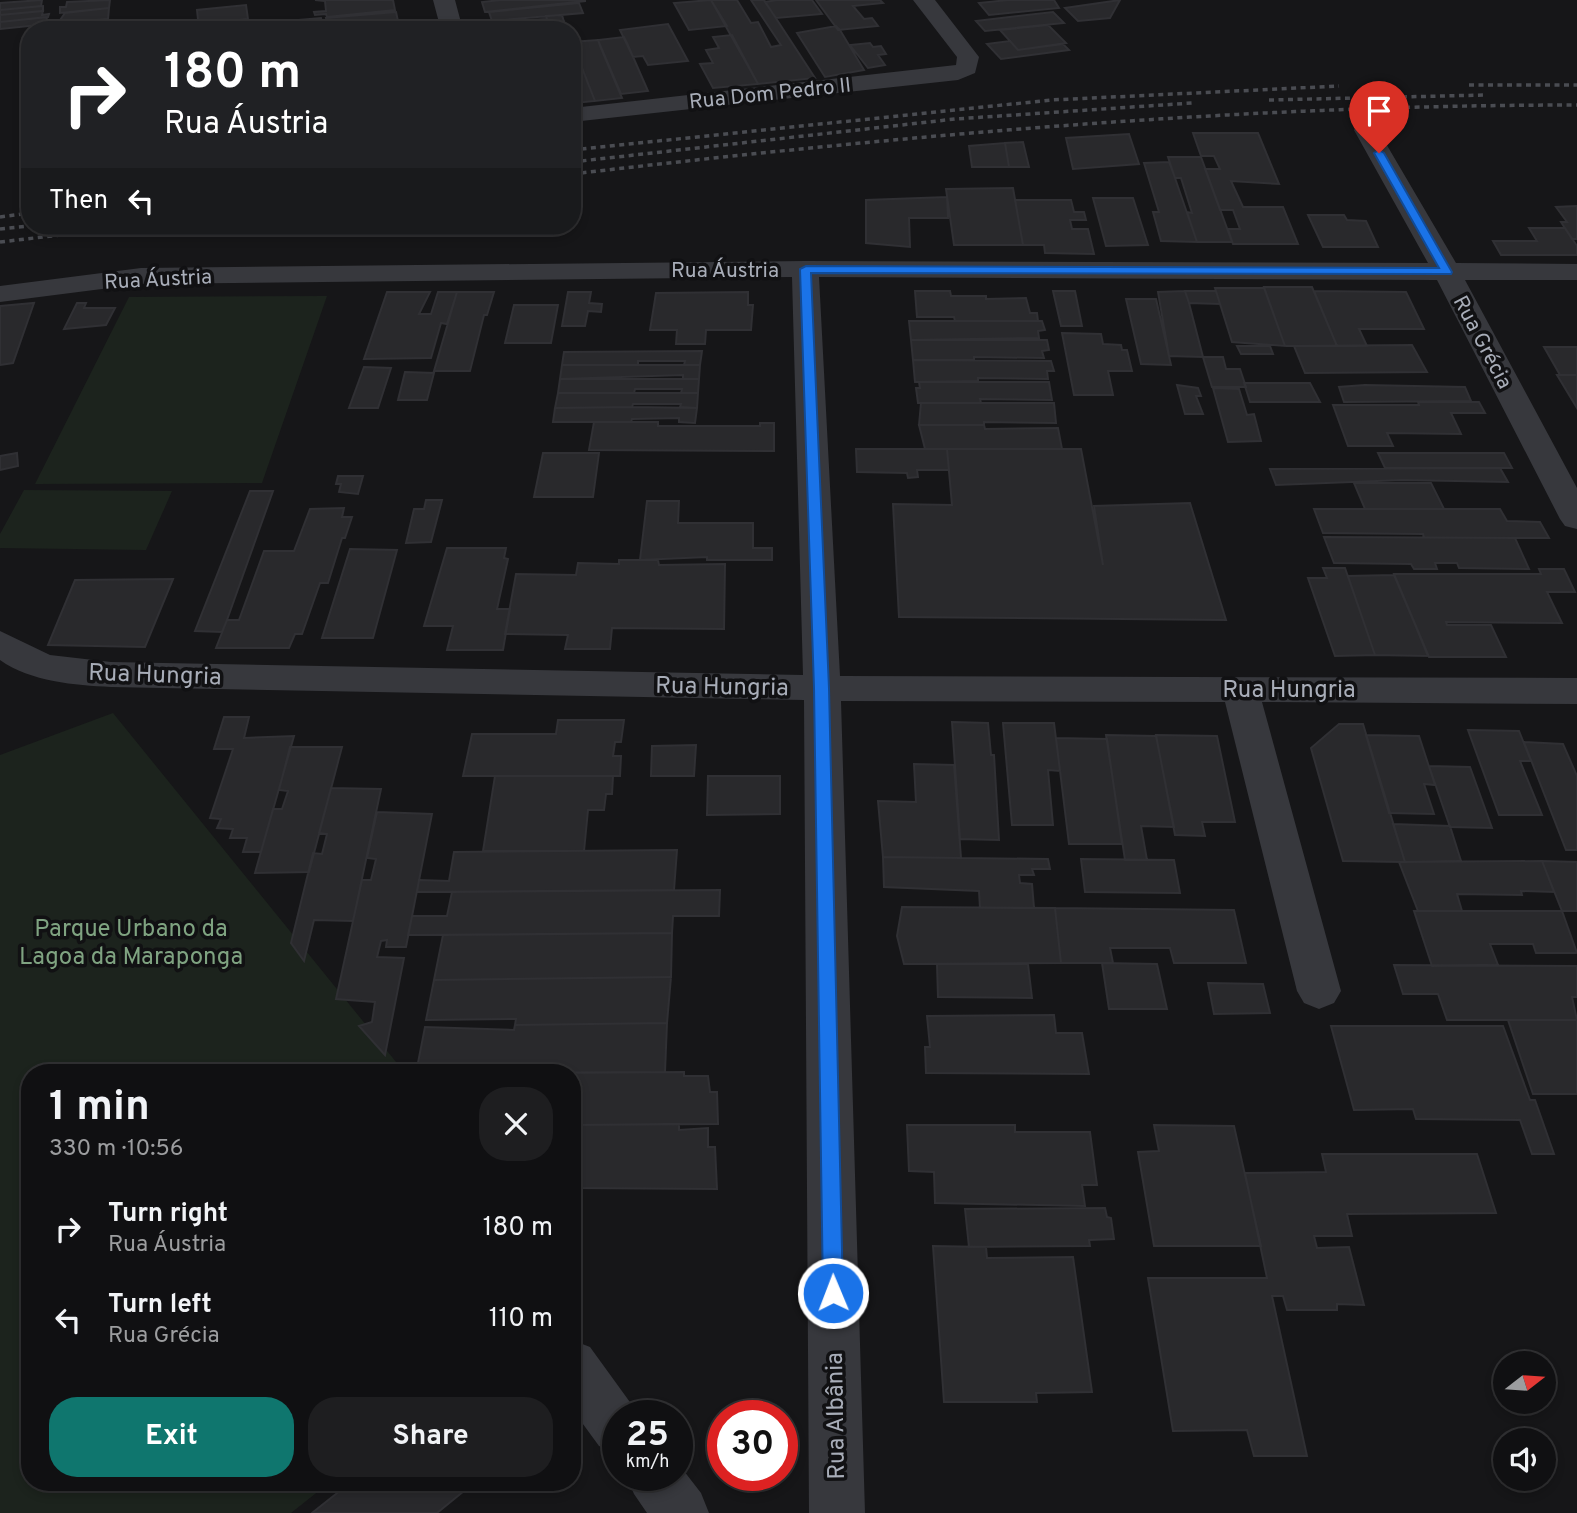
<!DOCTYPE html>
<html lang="en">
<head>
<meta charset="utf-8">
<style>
	:root { --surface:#101012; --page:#1e1e20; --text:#f1f3f6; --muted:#9c9d9f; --line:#303032; --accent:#0f766e }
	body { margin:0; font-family:Overpass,sans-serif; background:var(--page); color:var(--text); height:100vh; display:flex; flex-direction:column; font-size:26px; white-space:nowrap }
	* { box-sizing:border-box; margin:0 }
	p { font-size:23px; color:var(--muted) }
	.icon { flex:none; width:38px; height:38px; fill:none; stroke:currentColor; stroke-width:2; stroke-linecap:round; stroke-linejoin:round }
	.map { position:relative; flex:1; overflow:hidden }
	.drawer { position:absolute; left:21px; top:1064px; width:560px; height:427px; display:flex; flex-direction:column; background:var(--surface); border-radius:28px; box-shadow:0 4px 10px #0003,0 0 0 2px var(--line) }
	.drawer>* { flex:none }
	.top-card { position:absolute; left:21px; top:21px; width:560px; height:214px; border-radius:28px; box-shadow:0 4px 10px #0003,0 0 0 2px var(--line); background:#202124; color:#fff; overflow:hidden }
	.needle { width:46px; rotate:73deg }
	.buttons { position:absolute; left:1493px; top:1351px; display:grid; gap:14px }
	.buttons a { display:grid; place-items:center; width:63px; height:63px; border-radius:50%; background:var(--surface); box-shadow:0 4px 10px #0003,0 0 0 2px var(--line); font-size:35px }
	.speed { position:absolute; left:602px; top:1400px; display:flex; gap:14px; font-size:35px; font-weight:700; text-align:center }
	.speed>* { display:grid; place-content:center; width:91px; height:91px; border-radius:50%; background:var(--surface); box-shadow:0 4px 10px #0003,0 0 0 2px var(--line); line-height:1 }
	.speed small { font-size:18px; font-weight:400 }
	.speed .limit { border:10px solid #d22; background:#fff; color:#111 }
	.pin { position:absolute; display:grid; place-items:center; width:60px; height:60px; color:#fff; margin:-72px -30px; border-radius:50% 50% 50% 0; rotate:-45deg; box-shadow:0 0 7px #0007 }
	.pin .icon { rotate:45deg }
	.me { position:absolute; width:77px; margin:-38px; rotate:359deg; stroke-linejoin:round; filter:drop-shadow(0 0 5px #0008) }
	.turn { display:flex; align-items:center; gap:24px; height:147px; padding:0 28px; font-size:32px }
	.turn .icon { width:91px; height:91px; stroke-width:2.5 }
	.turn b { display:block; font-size:49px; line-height:60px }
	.then { display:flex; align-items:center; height:66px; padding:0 28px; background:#0003; gap:14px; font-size:26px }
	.round { display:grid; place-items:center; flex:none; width:74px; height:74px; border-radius:28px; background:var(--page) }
	.overview { display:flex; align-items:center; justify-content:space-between; height:119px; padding:0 28px }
	h1 { font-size:42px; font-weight:700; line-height:52px }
	.button { display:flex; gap:14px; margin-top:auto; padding:14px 28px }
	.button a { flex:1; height:80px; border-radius:28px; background:var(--accent); color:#fff; font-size:28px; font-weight:700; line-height:80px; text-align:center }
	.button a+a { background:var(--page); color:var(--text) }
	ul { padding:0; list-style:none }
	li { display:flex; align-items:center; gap:21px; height:91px; padding:0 28px }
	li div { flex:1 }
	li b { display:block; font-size:26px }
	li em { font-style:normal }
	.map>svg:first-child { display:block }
</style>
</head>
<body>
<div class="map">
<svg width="1577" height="1513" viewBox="0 0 1577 1513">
	<rect width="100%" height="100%" fill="#161618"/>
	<path fill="#1c231d" d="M327 296 262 483 35 484 129 297Z
		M24 490 172 491 146 550 0 548V534Z
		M113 713 405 1073H30V1482H330L291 1513H0V755Z"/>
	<path fill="#29292c" stroke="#303034" stroke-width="2" d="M42 0 41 6 0 10V3Z
		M110 0 109 8 60 13V7H66L67 2Z
		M315 0H393L395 10 327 17 326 14 315 15 314 12 326 11 325 1Z
		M501 0H585V1L485 12 482 2Z
		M711 0 727 26 689 30 674 3Z
		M711 0H737L751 23 758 22 771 47 781 45 751 0H764L815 78 758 84Z
		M777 0H812L822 14 776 18 765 2Z
		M816 0H880L883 3 853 6 864 19 872 18 878 26 838 30Z
		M1008 0H1054L1059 8 989 15 979 3Z
		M1120 0 1110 18 1078 21 1065 8Z
		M579 3 583 13 492 21 489 12Z
		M246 5 248 19 207 23 208 28 199 29 197 10Z
		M43 6V11L0 15V10Z
		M109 8 108 19 58 23 65 13Z
		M43 11 42 15 49 14 48 17 0 22V15Z
		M396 12 400 30H300L299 20 321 18 322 22H327L326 18Z
		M1053 12 1064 23 985 31 976 21Z
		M562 15 564 22 493 30H480L478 23 547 19 546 16Z
		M46 17 49 24 0 29V22Z
		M564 22 563 29 493 30 537 25Z
		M668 24 688 61 648 65 643 56 633 57 620 30Z
		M1048 25 1066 43 1018 50 1000 30Z
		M836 26 840 30 864 70 825 77 797 33Z
		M732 35 758 84 713 88 700 64 713 63 706 50 719 48 713 37Z
		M624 37 627 43 648 91 621 94 598 40Z
		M598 40 600 46 622 98 595 101 572 42Z
		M1010 41 1018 50 1063 44 1069 50 1001 59 987 44Z
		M870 43 873 47 881 46 886 54 878 55 885 65 868 68 850 45Z
		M581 65 587 81 595 101 575 103 572 66Z
		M1193 133H1258L1279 184 1231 181 1243 207H1283L1298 244H1233L1228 229H1240L1233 210H1220L1205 169H1220L1214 156H1201Z
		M1129 134 1139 164 1073 169 1066 138Z
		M1023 142 1029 167H1009L1005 143Z
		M1005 143 1009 167H972L969 146Z
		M1168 157H1201L1232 242H1197L1187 212 1192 213 1181 178H1175Z
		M1169 162 1175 178 1197 242 1161 241 1153 212H1159L1144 163Z
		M1013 188 1023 245H954L946 189Z
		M947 197 948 218H909L910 247 866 243V200Z
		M1093 198H1133L1148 245 1106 246Z
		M1015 200H1071L1074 212H1084L1086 220H1070L1072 229H1088L1094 254 1045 253 1044 245H1023Z
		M1577 206V239H1572L1561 222H1567L1556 207Z
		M1308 215H1344L1347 220 1366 221 1378 247H1323Z
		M1529 228H1565L1577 246V255H1501L1493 241H1537Z
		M1264 287H1312L1337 346H1285Z
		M1215 288H1264L1285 346 1232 342Z
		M915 291H950L951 296H986V299L1026 298 1030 313H1037L1038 321H955L954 317H917Z
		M1053 291H1075L1082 326H1061Z
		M1185 291H1216L1220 304 1189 303Z
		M1185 291 1189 303 1203 357 1169 356 1158 292Z
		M1314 291 1406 292 1424 329H1359L1367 346H1337Z
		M387 292H430L419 314H431L438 292H457L447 324 441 323 431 358 364 359Z
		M457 292H494L487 315H484L470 371H434Z
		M568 292H591L589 303 602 304 601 312 588 311 585 326H562Z
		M748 292V305H753L751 330H706L705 344H676L677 330H650L656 293Z
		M1126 299H1156L1171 365 1141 364Z
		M34 303 13 363 0 365V306Z
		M77 303H86L84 308H115L106 325 64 329Z
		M514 305H558L551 343H505Z
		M909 321H1042L1045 330 1038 331 1039 338 911 340Z
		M1062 333 1101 334 1103 344 1121 345 1122 350H1127L1132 371H1108L1113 395H1074Z
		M911 340H1047L1049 350 1042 351 1044 358 974 357V360H913Z
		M1412 345 1427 372 1305 373 1294 346Z
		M1237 346H1270L1273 354H1241Z
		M1544 347H1577V375H1560Z
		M702 351 700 365H684L685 361H638V365H562L564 352Z
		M1203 357H1223L1226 369H1240L1246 387H1212Z
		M913 360 1051 361 1054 371H1047L1048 379 978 378V381L915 382Z
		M562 365H700L699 379H683V375L560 379Z
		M364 367 391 368 378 408H349Z
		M405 372 434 373 427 400H398Z
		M1557 375H1577V408Z
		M560 379H699L698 393H681L682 389H635L634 393H558Z
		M919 382H1049L1052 400 980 399 981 403H918L916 388H920Z
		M1244 383H1310L1320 402H1250Z
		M1177 385 1198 388 1201 396H1196L1203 414H1185Z
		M1365 385 1465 387 1471 401 1344 402 1339 387Z
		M1213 388 1239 389 1247 415 1254 414 1261 441 1228 442Z
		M558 393H698L697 408 680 407 681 404H633L632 407 555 408Z
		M1418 402H1479L1485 413H1451L1461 434 1387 433 1393 446H1348L1333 405H1419Z
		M921 403H1054L1056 423 984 422V425H919Z
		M632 407 697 408 695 423 679 422V418L632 419 631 422H553L555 408Z
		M594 422H658V426H760V423H774V451L589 450Z
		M919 425H984L985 429 1058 428 1062 449H925Z
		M856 449H947L949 470H917L918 477 908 478 907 473 857 472Z
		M947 449H1081L1103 565 1094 506 1190 503 1226 620 899 617 893 504 952 505Z
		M17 453 18 466 0 470V456Z
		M543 453H599L593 497H534Z
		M1378 453H1504L1512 468H1385Z
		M1500 468 1508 482 1402 480 1276 485 1270 469Z
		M338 476H363L358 494 339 492 341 484H336Z
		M1354 483H1431L1444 509H1365Z
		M250 491H273L227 620 222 632 195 631Z
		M426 500H442L431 542 406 543 414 509H424Z
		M647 501H679L678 523H753V548H772V560H707V557L640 560Z
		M344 508 342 517H352L345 538H342L328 583H320L302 634H295L289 648H216L227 620H239L264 551H294L310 509Z
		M1314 509H1500L1507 521 1540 522 1549 538H1424L1423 534 1323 533Z
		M1324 537 1515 538 1529 569 1459 568 1457 563H1435L1437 569H1414L1411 564 1334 563Z
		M447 548H506L504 558 508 559 497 609H510L503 650H447L453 626H424Z
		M350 549 397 550 373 638H322Z
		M619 560H658L659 565 725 564 724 629 612 628 610 649H565L568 635 505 634 516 574 576 575 578 563 619 564Z
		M1323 568H1345L1375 655 1335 656 1308 578H1327Z
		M1539 569H1564L1575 592H1547L1562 623 1446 622 1447 625H1491L1506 657H1429L1394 574H1541Z
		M1394 575 1414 622 1428 656 1375 655 1348 576Z
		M173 579 145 647 48 645 75 580Z
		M224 717H249L244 738 294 736 261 852H243L247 838H230L233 829 217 828 221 819 210 818 233 749H214Z
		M558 720H624L621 742H615L613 756H621L620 776H463L472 734H556Z
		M952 722 988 723 991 755H994L999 840 960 839Z
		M1003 723H1054L1060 771 1048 770 1053 825H1012Z
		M1339 724H1363L1405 862 1343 861 1311 748Z
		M1468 730 1519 731 1531 761H1520L1542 815H1499Z
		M1106 735 1156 736 1174 827 1141 826 1147 860H1125Z
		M1156 735 1217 736 1235 822H1202L1205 836 1175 835Z
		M1366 735 1419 736 1435 785 1424 784 1434 814 1389 813Z
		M1056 738 1107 739 1122 844H1069Z
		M1524 742 1563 744 1577 776V850H1566Z
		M696 745 694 776H651L652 746Z
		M290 747H342L309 872 255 873 273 809H282L288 791 279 790Z
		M914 764 954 765 961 858 883 857 878 801 916 802Z
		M1429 766 1470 767 1492 828 1450 827Z
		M495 776H613L612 794H606L604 810H588L584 851H483Z
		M708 776H780V814L707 815Z
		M331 788 381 789 353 921 314 920 304 961 291 943 313 853 322 854 327 834 319 833Z
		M377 812 432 814 406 947H386L387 940 381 941 377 957 404 958 385 1055 359 1026 372 1022 375 1002 336 999 362 880H371L376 859 367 858Z
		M1393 824 1450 826 1461 861 1405 862Z
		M677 850 674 890 417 892 419 880 449 881 454 852Z
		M883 857 1048 859 1050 869H1032L1034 875H1019L1020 883 1032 884 1034 908H980L979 891 884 887Z
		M1081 859 1174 860 1180 893 1085 892Z
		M1542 861 1554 892 1521 891 1522 895 1457 894 1462 911H1418L1399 862Z
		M1542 861 1577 862V911H1562Z
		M720 890 719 916H673L672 933 408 935 412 916H447L452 892Z
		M902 907 1055 908 1061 963 904 964 897 936Z
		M1055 908 1234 910 1246 963H1174L1170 948H1110L1113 963H1061Z
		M1414 911H1562L1577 953H1536L1533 944H1490L1498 965 1432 966Z
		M672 933 671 977 434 980 443 935Z
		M1102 963 1157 964 1167 1009H1109Z
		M937 964H1028L1032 998 938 997Z
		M1394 965 1577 966V997H1572L1577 1020H1447L1438 994H1403Z
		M671 977 667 1023 515 1025 516 1019 426 1020 434 980Z
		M1208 983 1263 984 1270 1013 1214 1014Z
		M1054 1015 1056 1033H1082L1089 1074 926 1073 925 1047H930L927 1016Z
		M1508 1020H1577V1094H1533Z
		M667 1023 665 1072 416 1073 425 1027 514 1030 515 1025Z
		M1331 1026H1503L1530 1100H1535L1554 1154H1532L1520 1120 1416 1119 1413 1109 1354 1110Z
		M684 1072V1076H708L710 1092H717L718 1124 572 1125V1073H547Z
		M679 1124V1130L708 1128V1147H715L717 1189 572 1188V1125Z
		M907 1125H1015V1132H1090L1097 1185H1082L1085 1206 935 1203 934 1172 909 1171Z
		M1154 1125 1234 1126 1261 1246H1154L1138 1152 1159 1151Z
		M1322 1154H1477L1496 1213 1347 1214 1352 1236H1314L1317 1248 1349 1247 1364 1305 1337 1304V1310H1287L1283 1296H1272L1307 1456H1254L1247 1430 1173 1431 1148 1278H1267L1245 1173 1326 1172Z
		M1105 1208 1107 1217 1111 1218 1114 1239 1089 1240 1090 1246 969 1247 965 1209Z
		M933 1246 986 1247 987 1258 1073 1257 1092 1392 1036 1393 1037 1402H944Z
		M351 1482H475L437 1513H312Z"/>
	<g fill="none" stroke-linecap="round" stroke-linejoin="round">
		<path fill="#37383d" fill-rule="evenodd" d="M433 0H455L463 30H441Z
			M913 0H935L979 57 975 73 958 80 572 122V108L956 65 957 57Z
			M1366 123 1375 125 1378 130 1456 263 1577 264V280H1465L1577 488V529L1565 526 1560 519 1437 280 819 277 840 676 1577 678V704L1262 702 1341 991 1334 1003 1319 1009 1304 1003 1297 991 1225 702 841 701 865 1513H809L804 700 111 687C75 685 31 682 0 660V631L50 655 111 662 803 675 792 277 141 284 0 302V286L141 268 805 261 1428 263 1354 130 1357 125Z
			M572 1340 590 1347 640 1416H618V1453L599 1446 572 1409Z
			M677 1462 701 1493 709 1513H647L634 1494 626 1475H677Z"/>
		<path stroke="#4a4c52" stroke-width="3.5" stroke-dasharray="5 4.5" stroke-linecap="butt" d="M1469 85H1577
			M1269 100 1486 95
			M572 150 1051 100 1339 86
			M572 162 955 119 1192 103
			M572 174C907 135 1240 105 1577 105
			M0 217 30 213
			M0 229 30 226
			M0 242 137 226"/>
	</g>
	<path fill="#1a73e8" stroke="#114b97" stroke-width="2" d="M1379 150 1384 153 1452 272 1451 274 811 273 829 688 843 1293 840 1300 833 1303 826 1300 823 1293 814 688 800 269 806 266 1439 268 1374 153Z"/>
	<g text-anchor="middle" stroke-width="7" stroke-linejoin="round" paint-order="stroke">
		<g font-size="21" fill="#a8adb8" stroke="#111113">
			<text transform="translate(770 93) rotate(-6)" y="7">Rua Dom Pedro II</text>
			<text x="725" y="277">Rua Áustria</text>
			<text transform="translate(158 279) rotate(-3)" y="7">Rua Áustria</text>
			<text transform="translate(1483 342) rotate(62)" y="7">Rua Grécia</text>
		</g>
		<g font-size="24" fill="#a8adb8" stroke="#111113">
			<text transform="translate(155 674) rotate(2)" y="8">Rua Hungria</text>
			<text transform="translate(722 686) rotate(1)" y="8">Rua Hungria</text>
			<text x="1289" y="697">Rua Hungria</text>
			<text transform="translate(835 1416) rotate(-91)" y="8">Rua Albânia</text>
		</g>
		<g font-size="24" fill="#7fa381" stroke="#111113">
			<text x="131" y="936">Parque Urbano da<tspan x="131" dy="28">Lagoa da Maraponga</tspan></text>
		</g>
	</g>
</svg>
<div class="buttons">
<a><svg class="needle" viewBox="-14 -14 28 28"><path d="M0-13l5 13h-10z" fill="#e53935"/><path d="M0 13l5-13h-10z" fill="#9c9d9f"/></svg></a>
<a><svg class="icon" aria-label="sound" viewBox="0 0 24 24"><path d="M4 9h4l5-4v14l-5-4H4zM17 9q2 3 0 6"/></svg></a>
</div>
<div class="speed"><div>25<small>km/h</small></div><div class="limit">30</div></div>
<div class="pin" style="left:1379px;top:153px;background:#d93025"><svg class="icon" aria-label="arrive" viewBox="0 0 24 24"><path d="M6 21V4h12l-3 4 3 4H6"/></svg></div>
<svg class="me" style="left:833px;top:1293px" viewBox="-20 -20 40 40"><circle r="17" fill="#1a73e8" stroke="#fff" stroke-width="3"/><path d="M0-11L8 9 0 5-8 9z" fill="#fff"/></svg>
<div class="top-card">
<div class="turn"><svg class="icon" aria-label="right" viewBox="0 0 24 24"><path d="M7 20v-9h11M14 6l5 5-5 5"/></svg><div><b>180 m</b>Rua Áustria</div></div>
<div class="then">Then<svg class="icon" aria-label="left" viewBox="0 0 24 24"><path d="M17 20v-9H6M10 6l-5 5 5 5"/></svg></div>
</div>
<section class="drawer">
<div class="overview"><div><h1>1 min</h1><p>330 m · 10:56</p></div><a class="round"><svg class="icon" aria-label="close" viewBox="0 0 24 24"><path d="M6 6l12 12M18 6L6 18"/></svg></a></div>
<ul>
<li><svg class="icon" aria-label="right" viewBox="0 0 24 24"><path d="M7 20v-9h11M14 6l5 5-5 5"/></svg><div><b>Turn right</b><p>Rua Áustria</p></div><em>180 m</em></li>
<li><svg class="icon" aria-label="left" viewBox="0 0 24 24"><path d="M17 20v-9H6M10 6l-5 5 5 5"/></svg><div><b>Turn left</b><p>Rua Grécia</p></div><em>110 m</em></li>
</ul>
<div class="button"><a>Exit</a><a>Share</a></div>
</section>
</div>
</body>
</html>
